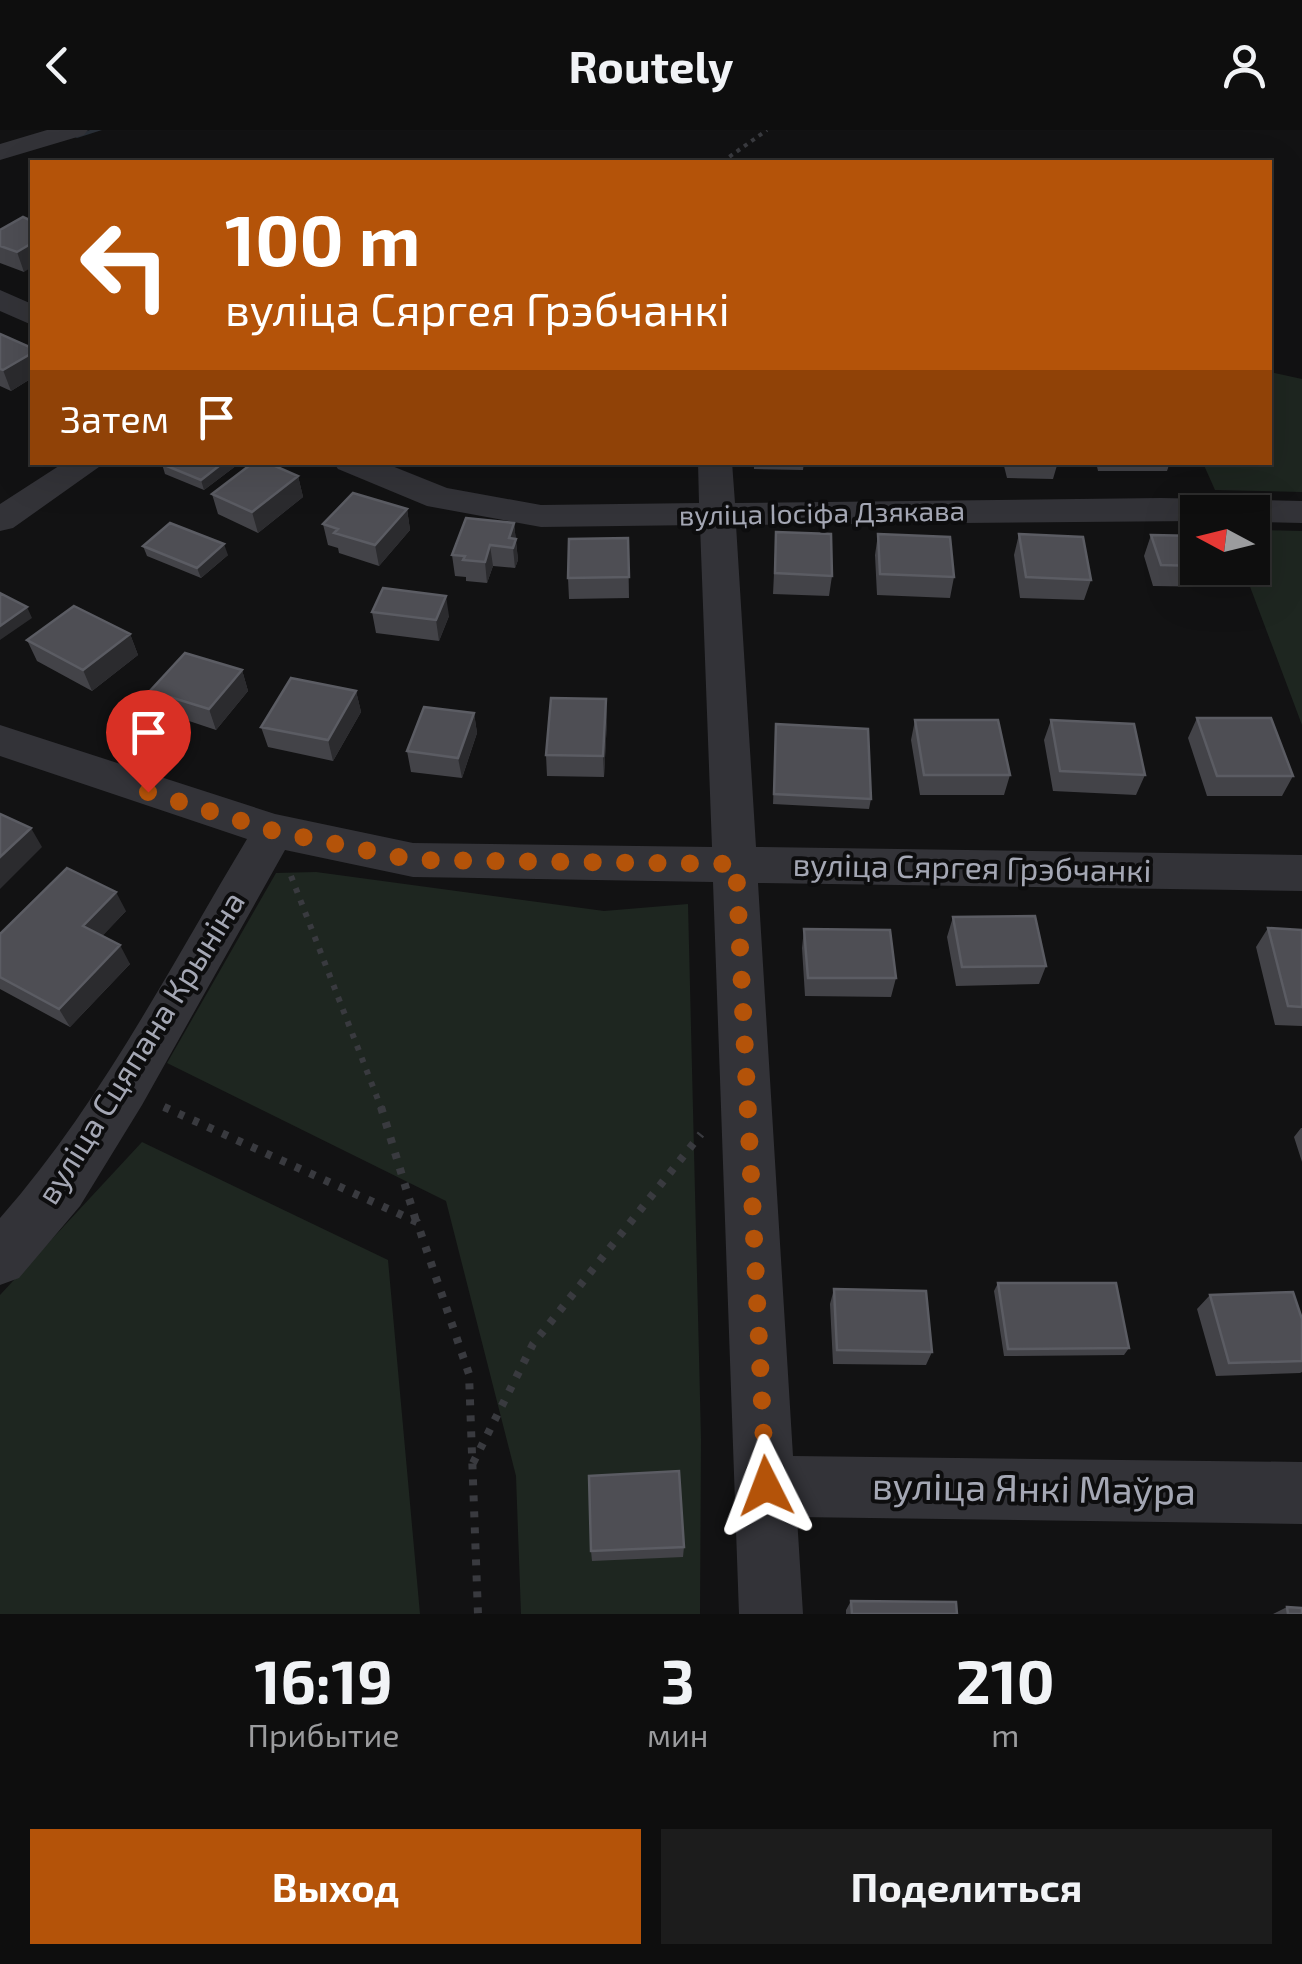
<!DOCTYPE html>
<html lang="ru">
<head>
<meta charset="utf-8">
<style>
	:root { --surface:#0e0e0e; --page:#1c1c1c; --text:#f1f3f6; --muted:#9b9c9e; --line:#2e2e2e; --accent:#b45309 }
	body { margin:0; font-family:"Exo 2",sans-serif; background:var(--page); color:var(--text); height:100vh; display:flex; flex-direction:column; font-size:38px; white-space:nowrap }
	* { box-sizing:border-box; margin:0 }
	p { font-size:32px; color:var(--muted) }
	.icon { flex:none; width:55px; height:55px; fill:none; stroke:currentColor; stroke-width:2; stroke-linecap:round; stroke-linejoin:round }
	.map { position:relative; height:1484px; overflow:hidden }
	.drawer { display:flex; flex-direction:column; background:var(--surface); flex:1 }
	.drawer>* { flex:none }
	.guide { position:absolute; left:30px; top:30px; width:1242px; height:305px; border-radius:0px; box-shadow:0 10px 40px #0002,0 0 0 2px var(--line); background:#b45309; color:#fff; overflow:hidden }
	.needle { width:65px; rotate:277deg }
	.buttons { position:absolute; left:1180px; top:365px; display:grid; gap:20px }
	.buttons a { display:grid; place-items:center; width:90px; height:90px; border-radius:0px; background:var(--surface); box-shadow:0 10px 40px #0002,0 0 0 2px var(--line); font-size:50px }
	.pin { position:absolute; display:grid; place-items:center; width:85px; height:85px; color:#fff; margin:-102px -42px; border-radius:50% 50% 50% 0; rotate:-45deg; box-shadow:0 0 10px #0007 }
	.pin .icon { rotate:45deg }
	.me { position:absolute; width:110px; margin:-55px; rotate:357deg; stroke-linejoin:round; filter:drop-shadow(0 0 8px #0008) }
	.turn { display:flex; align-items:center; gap:35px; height:210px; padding:0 30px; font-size:45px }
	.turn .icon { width:130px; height:130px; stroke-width:2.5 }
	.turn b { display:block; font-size:70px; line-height:85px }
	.then { display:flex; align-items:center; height:95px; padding:0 30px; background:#0003; gap:20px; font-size:38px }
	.eta { display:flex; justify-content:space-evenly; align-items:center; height:170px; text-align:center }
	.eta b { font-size:60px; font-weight:700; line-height:70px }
	.primary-button { display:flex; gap:20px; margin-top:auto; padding:20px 30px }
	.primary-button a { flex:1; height:115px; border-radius:0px; background:var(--accent); color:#fff; font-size:40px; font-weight:700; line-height:115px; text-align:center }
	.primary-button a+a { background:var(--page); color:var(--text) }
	header { display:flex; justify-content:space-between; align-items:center; height:130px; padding:0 30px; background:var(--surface); font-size:45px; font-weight:700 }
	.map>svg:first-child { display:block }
</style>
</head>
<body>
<header><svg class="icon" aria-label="back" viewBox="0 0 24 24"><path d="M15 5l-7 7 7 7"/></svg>Routely<svg class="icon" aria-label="person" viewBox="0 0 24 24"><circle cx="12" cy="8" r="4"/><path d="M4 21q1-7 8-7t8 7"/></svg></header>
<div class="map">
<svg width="1302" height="1484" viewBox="0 0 1302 1484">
	<rect width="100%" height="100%" fill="#121213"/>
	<path fill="#1e2620" d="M1270 242 1302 249V362L1215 360 1203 333 1270 332Z
		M1253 400 1302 401V595L1243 438H1252Z
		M316 742 604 781 688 774 701 1309 700 1484H521L516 1346 446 1071 167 933 276 743Z
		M142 1012 388 1130 420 1484H0V1165Z"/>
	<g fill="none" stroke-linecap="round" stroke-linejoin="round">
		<path fill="#292f37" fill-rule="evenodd" d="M90 0H102L77 8 73 6Z"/>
		<path stroke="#393a3f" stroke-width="4" stroke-dasharray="4 5" stroke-linecap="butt" d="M722 32 767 0"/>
		<path stroke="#393a3f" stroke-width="6" stroke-dasharray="5 8" stroke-linecap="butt" d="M291 746 382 980
			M164 977 170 980"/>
		<path stroke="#393a3f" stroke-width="8" stroke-dasharray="6 10" stroke-linecap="butt" d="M164 977 417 1092 469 1244 478 1484
			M381 977 416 1091
			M473 1333 533 1214 701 1004"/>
		<path fill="#333338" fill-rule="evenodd" d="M47 0H88L84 5 0 30V14Z
			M0 160 32 174V195L0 181Z
			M65 332H106L13 398 0 401V374Z
			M333 332H382L447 358 541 375 699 373 698 332H732L735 373 1161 368 1302 371V393L1252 392V382H1198V391L736 395 756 717 1302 725V761L758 753 793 1326 1302 1332V1394L797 1387 803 1484H739L713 752 413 747 285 720 142 975 80 1076 19 1148 0 1155V1088C99 976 170 837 247 709L0 626V595L275 684 413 713 712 717 700 395 541 397 427 376 338 339Z"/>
	</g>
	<path fill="#434348" d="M23 87 24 142 0 133V100Z
		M0 204 32 218V248L11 261 0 256Z
		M241 332 204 360 165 344 162 334Z
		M557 332H611V335Z
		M754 332H804L803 340 754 339Z
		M900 332H929L928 337H901Z
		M1003 332H1058L1053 349 1007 348Z
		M1096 332H1170L1167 341H1098Z
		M298 346 303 367 258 403 218 384 212 364Z
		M407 379 410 400 379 436 339 423 338 418 328 415 323 394Z
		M514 393 518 430 515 438 493 436 487 453 466 451V447L455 446 452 425Z
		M776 402 832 446 829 466 773 464Z
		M878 404 954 447 950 468 877 465 875 425Z
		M1019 404 1091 450 1084 470 1020 468 1014 425Z
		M1151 405 1198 406V438H1227L1219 457 1153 456 1144 426Z
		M628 408 629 468 569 469 568 448Z
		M143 416 228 425 201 448 147 426Z
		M372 482 449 486 439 511 376 503Z
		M130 504 138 525 92 561 37 531 27 510Z
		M242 540 248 561 216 600 159 581 150 561Z
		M356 561 361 582 333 631 268 617 261 597Z
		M606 569 607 590 604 647 547 646 546 625Z
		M474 583 477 603 462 648 411 642 407 621Z
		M1197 588 1293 646 1282 666H1207L1188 608Z
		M915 590 1010 645 1004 665H920L911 610Z
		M1051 590 1145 645 1136 665 1053 661 1044 610Z
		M776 594 871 669 869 679 773 674Z
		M126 781 102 806 130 834 70 897 0 859V804Z
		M953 787 1046 836 1039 854 956 856 947 807Z
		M1268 798 1302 800V896L1275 895 1256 817Z
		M804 799 896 848 891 867 805 866 802 818Z
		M1301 998H1302V1032L1294 1007Z
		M998 1153 1129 1218 1124 1225 1004 1226 994 1161Z
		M834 1159 932 1222 926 1235 833 1234 830 1174Z
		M1210 1165 1302 1189V1242L1300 1243 1216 1246 1197 1179Z
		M684 1417 683 1427 592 1431 591 1421Z
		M851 1471 957 1484H846V1480Z
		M1287 1477 1302 1484H1273Z"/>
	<path fill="#2b2b2e" d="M32 113V137L24 142 17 122Z
		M32 223V248L11 261 3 240Z
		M224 332H241L204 360 201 350Z
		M298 346 303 367 258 403 252 382Z
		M407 379 410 400 379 436 375 415Z
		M514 393 518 430 515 438 513 418 509 408Z
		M224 414 228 425 201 448 197 438Z
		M490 415 493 436 487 453 485 432Z
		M446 466 449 486 439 511 436 490Z
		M27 477 32 488 0 510V496Z
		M130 504 138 525 92 561 83 540Z
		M242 540 248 561 216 600 209 579Z
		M356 561 361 582 333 631 328 610Z
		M606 569 607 590 604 647 603 626Z
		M474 583 477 603 462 648 458 628Z
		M31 698 42 717 0 759V727Z
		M116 762 126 781 94 815 83 796Z
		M120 815 130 834 70 897 59 879Z"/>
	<path fill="#4e4e54" stroke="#5b5c63" stroke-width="2.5" d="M23 87 32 91V113L17 122 0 116V100Z
		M0 204 32 218V223L3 240 0 239Z
		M164 332H224L201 350 162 334Z
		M254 332H266L298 346 252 382 212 364Z
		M353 363 407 379 375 415 334 403 338 399 323 394Z
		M466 388 514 393 509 408 516 409 513 418 490 415 485 432 463 430 465 426 452 425Z
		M170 393 224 414 197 438 143 416Z
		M776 402 831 404 832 446 775 443Z
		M878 404 950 407 954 447 880 444Z
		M1019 404 1083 407 1091 450 1026 447Z
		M1151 405 1198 406V436L1161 435Z
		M628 408 629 447 568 448 569 409Z
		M383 458 446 466 436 490 372 482Z
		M0 463 27 477 0 496Z
		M74 476 130 504 83 540 27 510Z
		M185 523 242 540 209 579 150 561Z
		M291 548 356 561 328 610 261 597Z
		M551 568 606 569 603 626 546 625Z
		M424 577 474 583 458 628 407 621Z
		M1197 588H1271L1293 646H1217Z
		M915 590H998L1010 645H924Z
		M1051 590 1134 594 1145 645 1060 641Z
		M776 594 868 599 871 669 774 664Z
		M0 684 31 698 0 727Z
		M67 738 116 762 83 796 120 815 59 879 0 847V804Z
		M1035 786 1046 836 962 837 953 787Z
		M1268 798 1302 800V877L1288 876Z
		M804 799 890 800 896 848H808Z
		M998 1153H1116L1129 1218 1008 1219Z
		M834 1159 926 1161 932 1222 837 1220Z
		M1293 1162 1302 1189V1231L1229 1233 1210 1165Z
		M679 1341 684 1417 591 1421 589 1346Z
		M851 1471 956 1472 957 1484H852Z
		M1287 1477 1302 1478V1484H1288Z"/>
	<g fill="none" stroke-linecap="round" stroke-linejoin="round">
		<path stroke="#b45309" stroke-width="18" stroke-dasharray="0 32.4" d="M148 662 274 701 413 730 736 734 766 1356"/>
	</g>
	<g text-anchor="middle" stroke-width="8" stroke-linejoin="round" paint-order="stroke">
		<g font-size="28" fill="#a4a7b4" stroke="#0d0d0e">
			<text transform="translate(822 383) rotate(-1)" y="10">вуліца Іосіфа Дзякава</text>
		</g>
		<g font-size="32" fill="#a4a7b4" stroke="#0d0d0e">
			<text transform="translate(972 738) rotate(1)" y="11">вуліца Сяргея Грэбчанкі</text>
			<text transform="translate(141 918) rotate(-58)" y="11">вуліца Сцяпана Крыніна</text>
		</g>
		<g font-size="38" fill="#a4a7b4" stroke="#0d0d0e">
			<text transform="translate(1034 1359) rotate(1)" y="13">вуліца Янкі Маўра</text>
		</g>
	</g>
</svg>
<div class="buttons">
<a><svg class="needle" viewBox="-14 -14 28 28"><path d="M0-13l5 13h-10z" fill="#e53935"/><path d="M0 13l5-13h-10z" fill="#9b9c9e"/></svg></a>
</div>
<div class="pin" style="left:148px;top:662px;background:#d93025"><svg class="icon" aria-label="arrive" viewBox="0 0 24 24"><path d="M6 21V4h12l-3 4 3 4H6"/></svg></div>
<svg class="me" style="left:766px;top:1356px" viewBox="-20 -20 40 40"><path d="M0-17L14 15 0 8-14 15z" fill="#b45309" stroke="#fff" stroke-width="4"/></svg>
<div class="guide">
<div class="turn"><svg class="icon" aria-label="left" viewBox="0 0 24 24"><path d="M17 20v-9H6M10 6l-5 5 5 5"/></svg><div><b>100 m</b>вуліца Сяргея Грэбчанкі</div></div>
<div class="then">Затем<svg class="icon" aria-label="arrive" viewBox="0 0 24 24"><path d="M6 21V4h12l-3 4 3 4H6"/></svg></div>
</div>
</div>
<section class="drawer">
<div class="eta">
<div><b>16:19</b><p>Прибытие</p></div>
<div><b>3</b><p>мин</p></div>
<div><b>210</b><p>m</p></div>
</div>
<div class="primary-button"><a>Выход</a><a>Поделиться</a></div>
</section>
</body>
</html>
